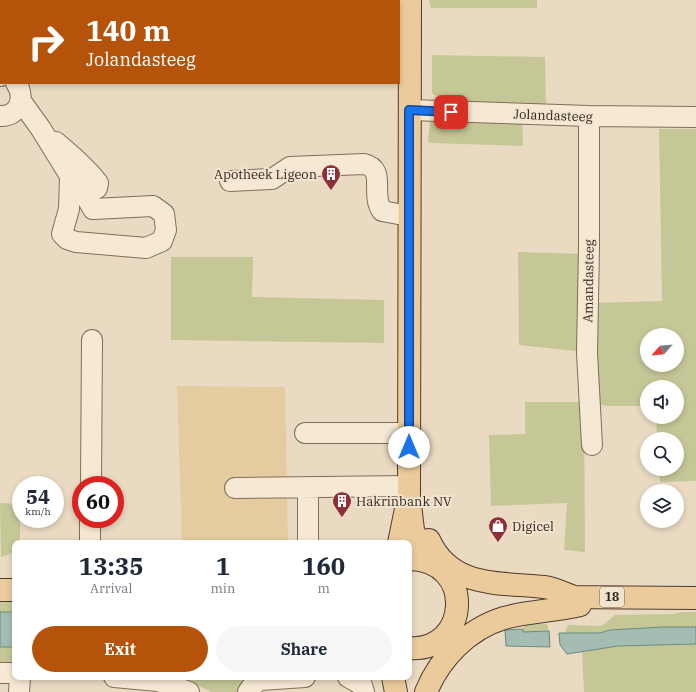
<!DOCTYPE html>
<html lang="en">
<head>
<meta charset="utf-8">
<style>
	:root { --surface:#fff; --page:#f6f6f7; --text:#1f2937; --muted:#747a83; --accent:#b45309 }
	body { margin:0; font-family:"IBM Plex Serif",serif; background:var(--page); color:var(--text); height:100vh; display:flex; flex-direction:column; font-size:15px; white-space:nowrap }
	* { box-sizing:border-box; margin:0 }
	p { font-size:13px; color:var(--muted) }
	.icon { flex:none; width:22px; height:22px; fill:none; stroke:currentColor; stroke-width:2; stroke-linecap:round; stroke-linejoin:round }
	.map { position:relative; flex:1; overflow:hidden }
	.drawer { position:absolute; left:12px; top:540px; width:400px; height:140px; display:flex; flex-direction:column; background:var(--surface); border-radius:8px; box-shadow:0 2px 6px #0003 }
	.drawer>* { flex:none }
	.hud { position:absolute; left:0px; top:0px; width:400px; height:84px; box-shadow:0 2px 6px #0003; background:#b45309; color:#fff; overflow:hidden }
	.needle { width:26px; rotate:243deg }
	.fabs { position:absolute; left:640px; top:328px; display:grid; gap:8px }
	.fabs a { display:grid; place-items:center; width:44px; height:44px; border-radius:50%; background:var(--surface); box-shadow:0 2px 6px #0003; font-size:20px }
	.speed { position:absolute; left:12px; top:476px; display:flex; gap:8px; font-size:20px; font-weight:700; text-align:center }
	.speed>* { display:grid; place-content:center; width:52px; height:52px; border-radius:50%; background:var(--surface); box-shadow:0 2px 6px #0003; line-height:1 }
	.speed small { font-size:10px; font-weight:400 }
	.speed .limit { border:6px solid #d22; background:#fff; color:#111 }
	.pin { position:absolute; display:grid; place-items:center; width:34px; height:34px; color:#fff; margin:-17px; border-radius:8px; box-shadow:0 2px 6px #0006 }
	.me { position:absolute; width:44px; margin:-22px; rotate:0deg; stroke-linejoin:round; filter:drop-shadow(0 0 3px #0008) }
	.turn { display:flex; align-items:center; gap:14px; height:84px; padding:0 20px; font-size:18px }
	.turn .icon { width:52px; height:52px; stroke-width:2.5 }
	.turn b { display:block; font-size:28px; line-height:34px }
	.eta { display:flex; justify-content:space-evenly; align-items:center; height:68px; text-align:center }
	.eta b { font-size:24px; font-weight:700; line-height:28px }
	.button { display:flex; gap:8px; margin-top:auto; padding:8px 20px }
	.button a { flex:1; height:46px; border-radius:24px; background:var(--accent); color:#fff; font-size:16px; font-weight:700; line-height:46px; text-align:center }
	.button a+a { background:var(--page); color:var(--text) }
	.map>svg:first-child { display:block }
</style>
</head>
<body>
<div class="map">
<svg width="696" height="692" viewBox="0 0 696 692">
	<rect width="100%" height="100%" fill="#eadac2"/>
	<path fill="#c5c797" fill-rule="evenodd" d="M429 0H537V8H431Z
		M432 55 545 57 546 107 446 103 432 93Z
		M434 116 522 120 523 146 430 143 428 141 430 122Z
		M659 129H696V481L660 482 659 469H677V439H657L656 417H677V387H647V406H606L599 404 592 303 662 301ZM647 335H677V365H647Z
		M518 252 585 254 583 352 519 345Z
		M171 257H253L252 297 384 300V343L171 340Z
		M525 402H584L585 552 564 550 567 503 491 506 489 435 525 434Z
		M0 503 20 504V543H15V552L1 557Z
		M0 598 15 599V612H0Z
		M682 612H696V627H663L610 630 600 633H565L568 625 599 626 603 625 615 615 674 614Z
		M524 623 547 624 549 631 523 632Z
		M696 644V692H584L582 652 618 646Z
		M0 647H15V669H0Z
		M174 677H248L252 692H211L189 681Z"/>
	<path fill="#e4cca0" d="M177 386 285 387 288 543H182Z"/>
	<path fill="#a4bdb3" stroke="#6c8a80" d="M0 612H15V647H0Z
		M663 627H696V644L618 646 567 654 560 645 559 633H600L610 630Z
		M523 629V632L549 631 550 647 506 646 505 630Z"/>
	<g fill="none" stroke-linecap="round" stroke-linejoin="round">
		<defs>
			<path id="minor" d="M84 1 86 0
				M0 76H1
				M21 101 41 129 70 176 85 195 93 209 153 206 164 214 166 230 162 241 146 248 76 242 67 239 62 234 69 209 70 176
				M409 110 589 116 696 117
				M0 116C19 117 26 97 16 83
				M589 116V247L587 353 592 445
				M56 142C71 155 86 167 98 183L97 188 85 195
				M230 181 272 179 290 167 364 164C387 169 370 194 382 211L409 216
				M305 433H409
				M91 485 92 340
				M235 488 409 486
				M90 543V519
				M308 543V487
				M0 673H15
				M114 677 158 681 189 692
				M348 677 362 685 364 692
				M19 692 20 677
				M248 692 253 685 260 680 305 677"/>
			<path id="major" d="M410 0 409 496 413 530 419 544 430 562
				M429 540C451 589 500 582 544 587 554 588 565 594 574 597
				M399 543 406 509
				M409 559C477 560 469 653 409 648
				M0 590H15
				M560 597 696 598
				M393 677 396 692
				M426 692C440 658 468 629 504 618 528 611 555 611 580 605"/>
		</defs>
		<use href="#minor" stroke="#826c5a" stroke-width="22"/>
		<use href="#major" stroke="#503b2f" stroke-width="24"/>
		<use href="#minor" stroke="#f6e9d4" stroke-width="20"/>
		<use href="#major" stroke="#ebcb9c" stroke-width="22"/>
	</g>
	<g fill="none" stroke-linecap="round" stroke-linejoin="round">
		<defs>
			<path id="route" d="M409 447V110L451 112"/>
		</defs>
		<use href="#route" stroke="#114b97" stroke-width="10"/>
		<use href="#route" stroke="#1a73e8" stroke-width="7"/>
	</g>
	<defs>
		<symbol id="building-pin" viewBox="-11 -11 22 30"><path d="M0 17L-7.5 6A9.5 9.5 0 1 1 7.5 6Z" fill="#8c2f38" stroke="#f2e5d0"/><path d="M-4-6H4V6H1V3H-1V6H-4ZM-2.5-4.3h1.7v1.8h-1.7ZM.8-4.3h1.7v1.8H.8ZM-2.5-1h1.7V.8h-1.7ZM.8-1h1.7V.8H.8Z" fill="#fff"/></symbol>
		<symbol id="shop-pin" viewBox="-11 -11 22 30"><path d="M0 17L-7.5 6A9.5 9.5 0 1 1 7.5 6Z" fill="#8c2f38" stroke="#f2e5d0"/><path d="M-5-2.5h2.3a2.7 3.5 0 0 1 5.4 0H5L5.5 6h-11ZM-1.5-2.5h3a1.5 2.3 0 0 0-3 0Z" fill="#fff"/></symbol>
	</defs>
	<g fill-rule="evenodd">
		<use href="#building-pin" x="320" y="163" width="22" height="30"/>
		<use href="#building-pin" x="331" y="490" width="22" height="30"/>
		<use href="#shop-pin" x="487" y="515" width="22" height="30"/>
	</g>
	<g text-anchor="middle" stroke-width="4" stroke-linejoin="round" paint-order="stroke">
		<rect fill="#f2e5d0" stroke="#6c5f53" stroke-width="1" x="600" y="587" width="24" height="20" rx="3"/>
		<g font-size="12" font-weight="bold" fill="#33261e">
			<text x="612" y="601">18</text>
		</g>
		<g font-size="13" fill="#33261e" stroke="#f2e5d0">
			<text transform="translate(553 115) rotate(2)" y="5">Jolandasteeg</text>
			<text transform="translate(588 281) rotate(-89)" y="5">Amandasteeg</text>
		</g>
		<g font-size="13" fill="#33261e" stroke="#f2e5d0" text-anchor="start">
			<text x="317" y="179" text-anchor="end">Apotheek Ligeon</text>
			<text x="356" y="506">Hakrinbank NV</text>
			<text x="512" y="531">Digicel</text>
		</g>
	</g>
</svg>
<div class="fabs">
<a><svg class="needle" viewBox="-14 -14 28 28"><path d="M0-13l5 13h-10z" fill="#e53935"/><path d="M0 13l5-13h-10z" fill="#747a83"/></svg></a>
<a><svg class="icon" aria-label="sound" viewBox="0 0 24 24"><path d="M4 9h4l5-4v14l-5-4H4zM17 9q2 3 0 6"/></svg></a>
<a><svg class="icon" aria-label="search" viewBox="0 0 24 24"><circle cx="10" cy="10" r="6"/><path d="M15 15l6 6"/></svg></a>
<a><svg class="icon" aria-label="layers" viewBox="0 0 24 24"><path d="M12 4l9 5-9 5-9-5zM3 14l9 5 9-5"/></svg></a>
</div>
<div class="speed"><div>54<small>km/h</small></div><div class="limit">60</div></div>
<div class="pin" style="left:451px;top:112px;background:#d93025"><svg class="icon" aria-label="arrive" viewBox="0 0 24 24"><path d="M6 21V4h12l-3 4 3 4H6"/></svg></div>
<svg class="me" style="left:409px;top:447px" viewBox="-20 -20 40 40"><circle r="19" fill="#fff"/><path d="M0-13L10 11 0 6-10 11z" fill="#1a73e8"/></svg>
<div class="hud">
<div class="turn"><svg class="icon" aria-label="right" viewBox="0 0 24 24"><path d="M7 20v-9h11M14 6l5 5-5 5"/></svg><div><b>140 m</b>Jolandasteeg</div></div>
</div>
<section class="drawer">
<div class="eta">
<div><b>13:35</b><p>Arrival</p></div>
<div><b>1</b><p>min</p></div>
<div><b>160</b><p>m</p></div>
</div>
<div class="button"><a>Exit</a><a>Share</a></div>
</section>
</div>
</body>
</html>
